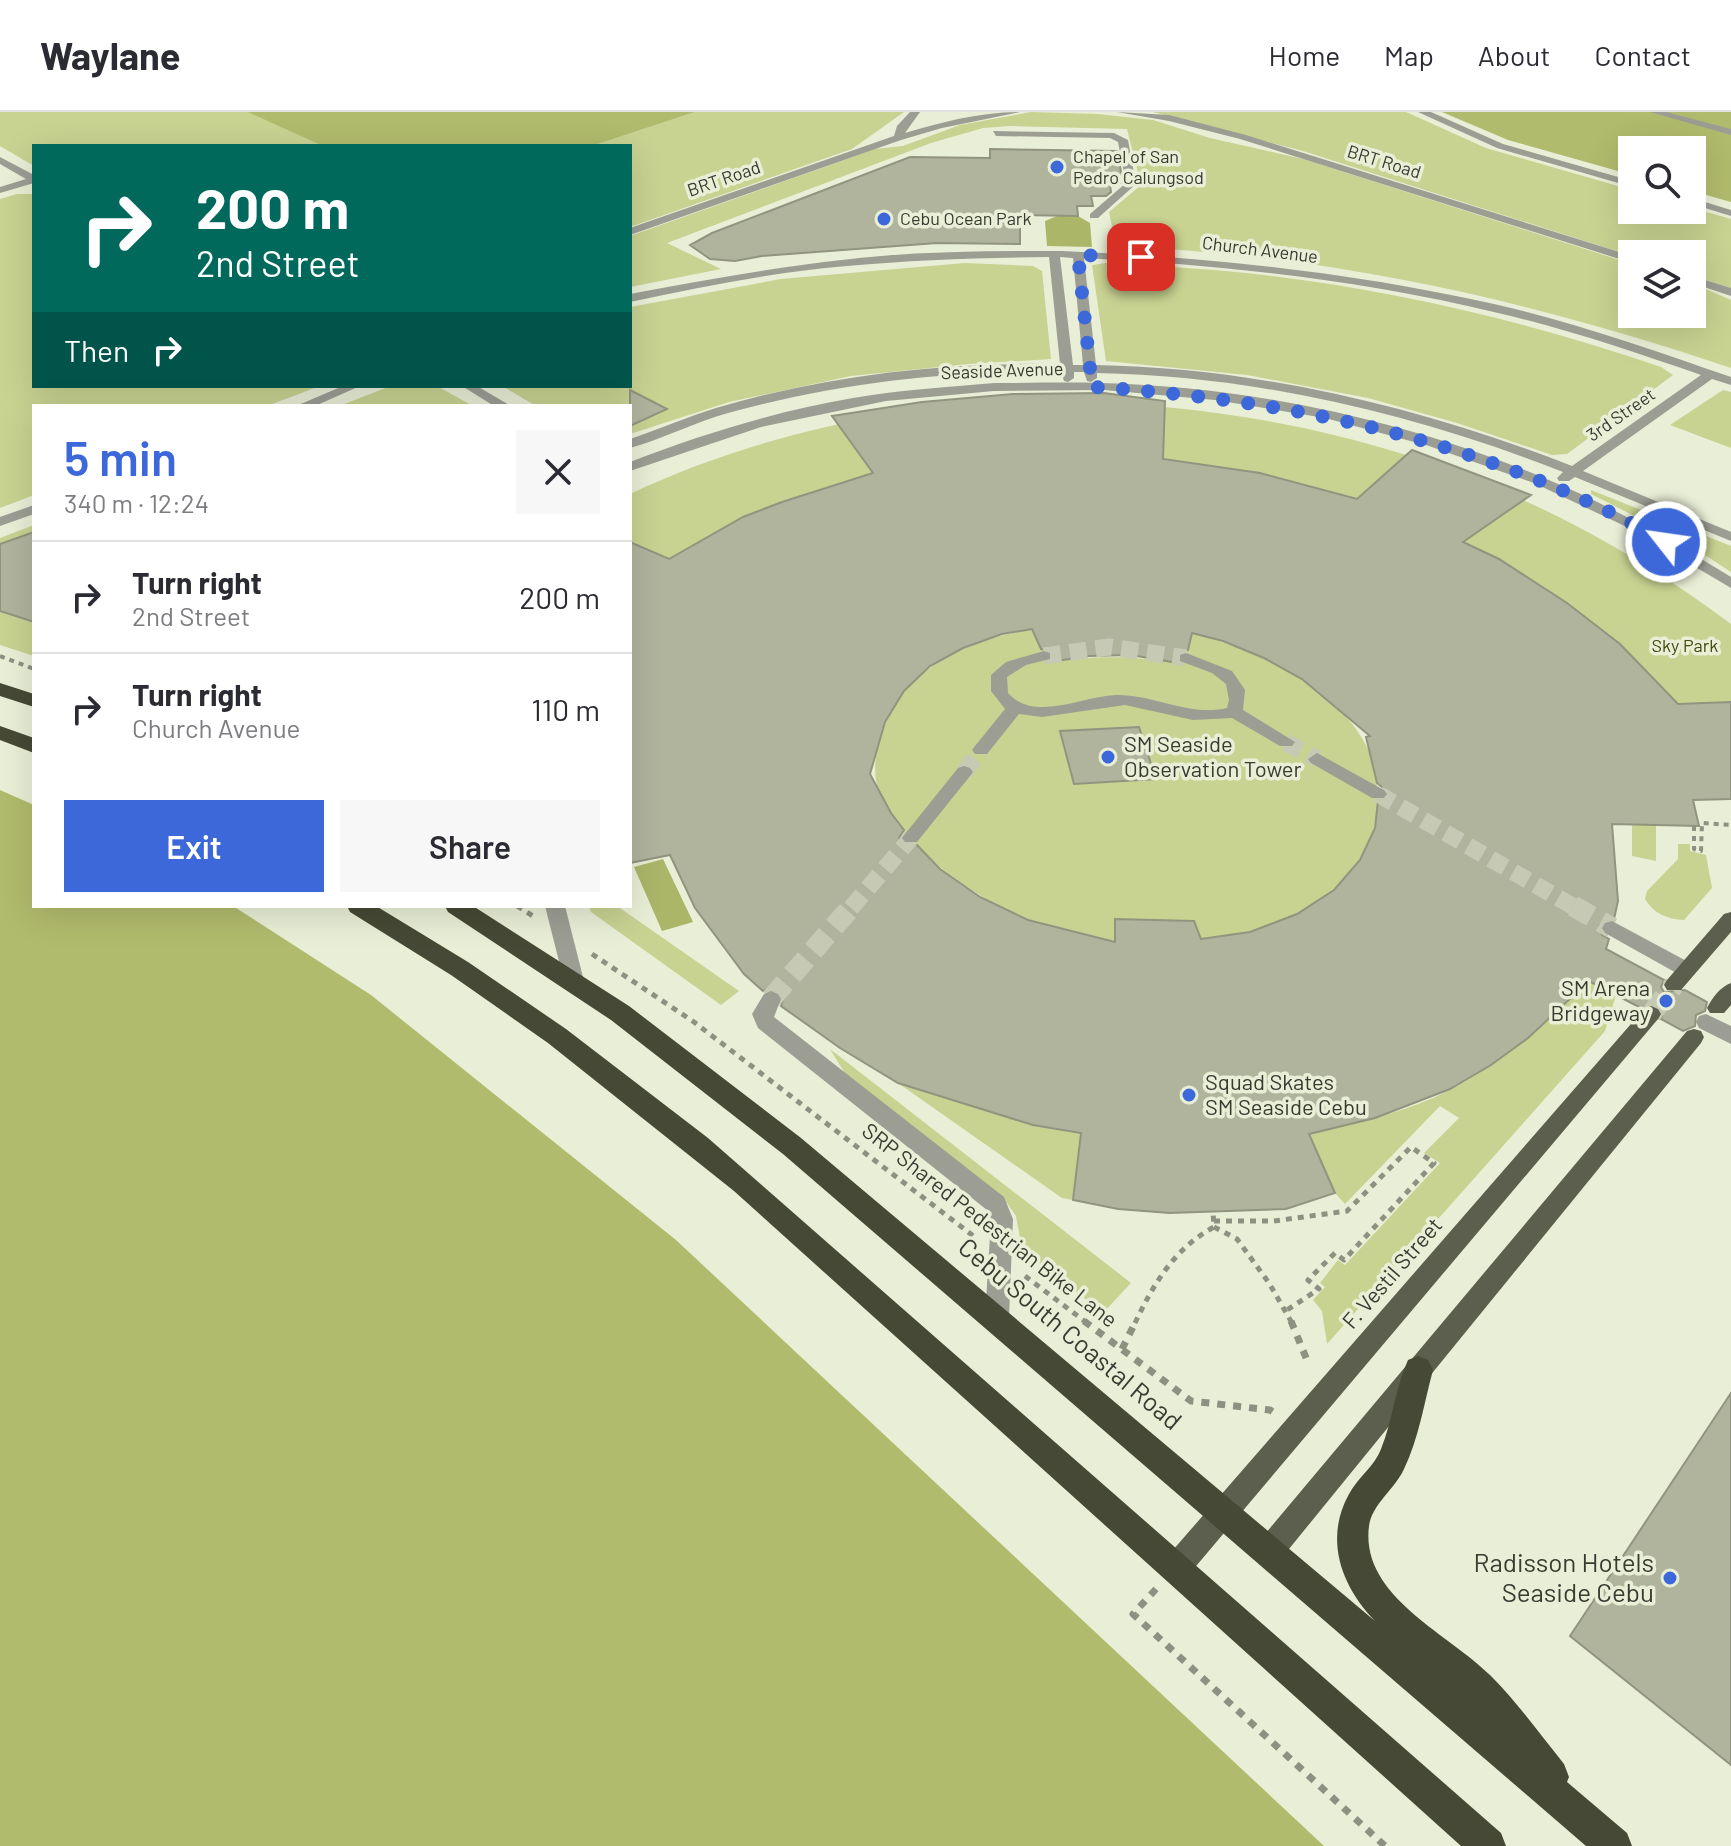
<!DOCTYPE html>
<html lang="en">
<head>
<meta charset="utf-8">
<style>
	:root { --surface:#fff; --page:#f7f7f7; --text:#2b2b33; --muted:#7c7c81; --line:#e1e1e2; --accent:#3c68d9 }
	body { margin:0; font-family:Barlow,sans-serif; background:var(--page); color:var(--text); height:100vh; display:flex; flex-direction:column; font-size:30px; white-space:nowrap }
	* { box-sizing:border-box; margin:0 }
	p { font-size:26px; color:var(--muted) }
	.icon { flex:none; width:44px; height:44px; fill:none; stroke:currentColor; stroke-width:2; stroke-linecap:round; stroke-linejoin:round }
	.map { position:relative; flex:1; overflow:hidden }
	.drawer { position:absolute; left:32px; top:292px; width:600px; height:504px; display:flex; flex-direction:column; background:var(--surface); border-radius:0px; box-shadow:0 8px 32px #0002 }
	.drawer>* { flex:none }
	.guide { position:absolute; left:32px; top:32px; width:600px; height:244px; border-radius:0px; box-shadow:0 8px 32px #0002; background:#00695c; color:#fff; overflow:hidden }
	.fabs { position:absolute; left:1618px; top:24px; display:grid; gap:16px }
	.fabs a { display:grid; place-items:center; width:88px; height:88px; border-radius:0px; background:var(--surface); box-shadow:0 8px 32px #0002; font-size:40px }
	.pin { position:absolute; display:grid; place-items:center; width:68px; height:68px; color:#fff; margin:-34px; border-radius:16px; box-shadow:0 4px 12px #0006 }
	.me { position:absolute; width:88px; margin:-44px; rotate:300deg; stroke-linejoin:round; filter:drop-shadow(0 0 6px #0008) }
	.turn { display:flex; align-items:center; gap:28px; height:168px; padding:0 32px; font-size:36px }
	.turn .icon { width:104px; height:104px; stroke-width:2.5 }
	.turn b { display:block; font-size:56px; line-height:68px }
	.then { display:flex; align-items:center; height:76px; padding:0 32px; background:#0003; gap:16px; font-size:30px }
	.round { display:grid; place-items:center; flex:none; width:84px; height:84px; border-radius:0px; background:var(--page) }
	.summary { display:flex; align-items:center; justify-content:space-between; height:136px; padding:0 32px }
	h1 { font-size:48px; font-weight:600; line-height:60px; color:var(--accent) }
	.primary-button { display:flex; gap:16px; margin-top:auto; padding:16px 32px }
	.primary-button a { flex:1; height:92px; border-radius:0px; background:var(--accent); color:#fff; font-size:32px; font-weight:600; line-height:92px; text-align:center }
	.primary-button a+a { background:var(--page); color:var(--text) }
	ul { padding:0; list-style:none }
	li { display:flex; align-items:center; gap:24px; height:112px; padding:0 32px; border-top:2px solid var(--line) }
	li div { flex:1 }
	li b { display:block; font-size:30px }
	li em { font-style:normal }
	header { display:flex; align-items:center; gap:48px; box-sizing:border-box; height:112px; padding:0 40px; background:var(--surface); border-bottom:2px solid var(--line) }
	header strong { font-size:38px }
	nav { display:flex; gap:44px; margin-inline-start:auto; font-size:28px }
	.map>svg:first-child { display:block }
</style>
</head>
<body>
<header>
<strong>Waylane</strong>
<nav><a>Home</a><a>Map</a><a>About</a><a>Contact</a></nav>
</header>
<div class="map">
<svg width="1731" height="1734" viewBox="0 0 1731 1734">
	<rect width="100%" height="100%" fill="#e9eed6"/>
	<path fill="#c8d291" d="M0 0H257L328 34H34V54L0 34Z
		M695 0H904L852 37 630 115V34H592Z
		M1031 0 1098 2 1153 8 1210 26 1303 47 1632 152V202H1692V171L1731 188V256C1531 188 1328 143 1116 134L1109 100 1141 73 1127 17 1010 14 983 16 931 31 667 131 721 157 630 175V124L875 37 903 34 960 13Z
		M1153 0H1406L1486 36 1632 78V98L1692 96 1731 107V176L1692 164V142L1632 144 1303 39Z
		M17 82H34V274H320L267 294H34V383L0 396V87Z
		M965 151 1033 154 1042 159 1051 247 969 252 851 264 729 290 630 322V294H536L502 274H630V195L781 167Z
		M1106 151C1152 154 1199 156 1246 161 1387 176 1527 209 1661 255L1673 263 1567 342 1552 343 1457 311 1368 286 1247 263 1106 249 1092 153Z
		M398 274H437L473 294H339L388 275Z
		M1723 278 1731 280V336L1670 313Z
		M1164 295C1377 315 1560 384 1731 512V590L1678 592 1620 532 1567 491 1361 388 1260 361 1163 347Z
		M899 300 888 359C794 380 706 416 630 477V382C717 341 804 317 899 300Z
		M1591 378 1731 434V460L1682 428 1591 382Z
		M34 413V544L0 533V426Z
		M1032 517 1050 550C1097 543 1137 544 1184 552L1192 521C1251 536 1331 572 1363 628 1376 650 1379 673 1377 698 1371 762 1308 806 1249 820 1233 824 1217 824 1201 827L1193 809 1116 807 1115 830C1085 824 1054 818 1026 807 976 786 895 732 878 677 870 649 880 619 894 595 924 546 978 527 1032 517Z
		M1632 712 1656 713V749L1632 744Z
		M1678 732H1690V739L1706 743 1712 776 1684 808C1667 807 1654 802 1645 787L1647 779 1678 747Z
		M589 794H617L739 879 721 893 591 800Z
		M1589 869 1616 883 1605 919 1327 1232 1322 1199 1313 1188 1325 1175 1320 1171 1338 1148 1345 1153 1440 1051 1424 1041 1459 1006 1440 994 1345 1092 1335 1081 1309 1022C1351 1012 1394 1003 1433 986 1494 959 1541 914 1589 869Z
		M830 937 1131 1171 1103 1201 1022 1137 1016 1104 1007 1091 846 963Z
		M898 971 1033 1013 1081 1021 1073 1088 1062 1086Z"/>
	<path fill="#acb669" d="M1057 104H1078L1090 111 1092 135 1047 134 1045 109Z
		M663 747 693 810 662 819 634 755Z"/>
	<path fill="#b1bb6d" d="M248 0H695L592 34H323Z
		M1442 0H1731V90L1692 79V38H1632V63L1508 28Z
		M0 678 34 693V794H233L371 883 676 1128 1324 1734H0Z"/>
	<path fill="#b0b49d" stroke="#91957f" stroke-width="2" fill-rule="evenodd" d="M990 37 1117 39 1123 70 1110 73 1111 80 1106 84H1091L1093 94H1077L1078 104 1020 103V132L937 131 762 144 735 149 710 147 690 133 712 121 910 45 990 46Z
		M630 278 667 297 630 314Z
		M1104 281 1165 289 1163 347 1260 361 1357 387 1412 338 1531 383 1463 430 1499 447 1567 491 1620 532 1678 592 1731 590V687L1693 688 1699 714 1612 712 1618 789 1614 807 1604 808 1599 814 1602 823 1609 827 1606 837 1664 868 1661 875 1664 880 1685 878 1707 890 1705 899 1696 903 1695 914 1683 919 1661 907 1664 900 1659 894 1650 891 1641 896 1589 869 1528 926 1491 953 1450 977 1375 1006 1309 1022 1335 1081 1286 1097 1170 1101 1118 1097 1073 1088 1081 1021 1033 1013 898 971 840 936 781 894 784 885 779 879 770 876 763 879 744 862 695 796 670 743 630 751V430L669 447 743 405 782 390 873 361 832 304 922 290 1013 282ZM1032 517 1041 537 1052 539 1053 547 1050 550 1089 544 1131 543 1178 551V541L1188 538 1192 521 1223 529 1264 546 1302 567 1370 624 1366 625 1377 671 1390 682 1386 688 1378 689 1375 716 1360 748 1334 778 1297 802 1250 820 1201 827 1194 809 1115 807V830L1028 808 980 785 940 757 917 733 903 732 899 726 904 718 891 701 870 662 885 610 904 579 930 554 963 536 1002 522Z
		M34 420V510L0 499V432Z
		M1139 615 1156 667 1074 672 1060 619Z
		M1731 1281V1653L1570 1524Z"/>
	<g fill="none" stroke-linecap="round" stroke-linejoin="round">
		<path stroke="#c6cab5" stroke-width="17" stroke-dasharray="17 9" stroke-linecap="butt" d="M1044 544 1109 535 1186 546
			M1286 630 1317 647
			M964 660 981 638
			M1378 682 1576 796
			M851 796 911 726"/>
		<path stroke="#c6cab5" stroke-width="21" stroke-dasharray="21 11" stroke-linecap="butt" d="M1573 794 1612 816
			M771 887 852 794"/>
		<path stroke="#c6cab5" stroke-width="21" stroke-dasharray="21 11" stroke-linecap="butt" d="M1651 902 1674 873"/>
		<path stroke="#8e9181" stroke-width="4" stroke-dasharray="5 5" stroke-linecap="butt" d="M0 544 34 557
			M1694 714V737L1701 739 1702 711 1731 713"/>
		<path stroke="#8e9181" stroke-width="5" stroke-dasharray="6 6" stroke-linecap="butt" d="M517 794 533 804
			M592 842 694 910 976 1126
			M1214 1109H1274L1347 1099 1411 1035 1434 1051 1344 1148 1335 1141 1308 1168 1319 1177 1287 1198
			M1214 1115 1237 1127 1269 1171 1292 1211
			M1025 1164 1087 1211
			M1135 1211C1154 1171 1175 1136 1214 1115L1213 1100"/>
		<path stroke="#8e9181" stroke-width="7" stroke-dasharray="8 8" stroke-linecap="butt" d="M1084 1209 1191 1289 1270 1298 1276 1302
			M1291 1209 1309 1253
			M1122 1237 1136 1209
			M1156 1477 1133 1502 1385 1734"/>
		<path fill="#9c9e94" fill-rule="evenodd" d="M910 0H920L905 21C942 10 980 0 1020 0L942 16 901 28 630 123V116L894 24 897 14Z
			M1117 0 1169 3 1246 23 1632 144V151L1240 27 1169 9Z
			M1418 0H1431L1503 32 1632 69V75L1497 36Z
			M1650 0H1666L1731 17V23Z
			M993 19 1114 21 1128 28 1136 72 1098 106H1090V102L1126 71 1118 30 1110 26 996 24Z
			M0 45 34 63V71L0 81V75L26 67 0 52Z
			M1692 86 1731 98V104L1692 92Z
			M1062 139C1208 145 1351 160 1494 192 1574 210 1653 238 1731 265V273L1712 267 1583 359 1731 420V429L1575 365 1569 369H1559L1557 366 1563 360C1415 302 1257 264 1097 261V266L1091 270 1087 269 1084 260H1074V266L1068 270 1064 269 1061 260C948 258 837 271 728 301 695 310 663 327 630 336V327C659 317 687 305 716 296 827 263 945 250 1060 252L1049 145C981 146 914 148 847 154 774 160 702 175 630 190V182C700 169 770 156 842 148 915 139 989 139 1062 139ZM1060 145 1073 146 1083 253H1073ZM1084 146C1223 153 1363 168 1498 201 1567 217 1634 240 1701 263L1572 354C1421 295 1259 256 1096 253Z
			M1692 164 1731 176V184L1692 171Z
			M994 271C1030 271 1066 270 1102 271 1251 275 1406 308 1544 366 1610 393 1670 428 1731 465V476L1633 418 1534 371 1429 334 1325 306 1215 288 1104 278 994 279 886 289 761 315 630 359V350C702 322 777 299 853 286 900 278 947 275 994 271Z
			M343 274H360L315 294H296Z
			M462 274H477L511 294H494Z
			M34 393V402L0 414V405Z
			M1044 539 1050 541V547L1026 553 1007 565 1008 581C1035 611 1082 584 1116 583 1153 582 1189 605 1227 596L1229 588 1226 572 1212 561 1180 549V543L1186 541 1232 559 1245 578 1243 598 1295 630 1292 634H1280L1232 606 1193 608 1125 593 1042 605 1019 602 987 642H975L972 638 975 634 1005 597 991 579V563L1006 550Z
			M1317 641 1384 678 1387 682 1384 686H1372L1311 651 1308 647Z
			M964 654 970 656 973 660 970 664 917 730H905L902 726 905 722 958 656Z
			M545 794H565L584 869 581 874H567L564 869Z
			M1612 809 1694 853 1697 858 1694 863H1680L1605 821 1602 816 1605 811Z
			M771 879 778 882 781 887 774 905 1004 1085 1013 1107 1009 1206 1006 1214 997 1217 988 1214 985 1206 991 1107 987 1098 758 916 752 902 764 882Z
			M1706 902 1731 914V932L1699 916 1696 910 1699 904Z"/>
		<path fill="#5c5f4e" fill-rule="evenodd" d="M1731 800V820L1681 878H1667L1664 873 1667 868 1724 802Z
			M1731 871V893L1724 901H1710L1707 896C1712 886 1720 875 1731 871Z
			M1651 894 1658 897 1661 902 1658 907 1186 1466 1176 1470 1166 1466 1162 1456 1166 1446 1644 897Z
			M1694 917 1701 919 1704 925 1701 931 1280 1448 1270 1451 1260 1448 1257 1438 1260 1428 1687 919Z"/>
		<path fill="#464935" fill-rule="evenodd" d="M0 571 34 582V595L0 584Z
			M0 614 34 626V641L0 628Z
			M347 794H376L468 850 566 917 708 1026 1501 1721 1506 1734H1461L734 1079 548 931 451 863 350 800Z
			M445 794H473L629 894 801 1026 1375 1509C1341 1474 1324 1427 1349 1382 1358 1365 1375 1354 1381 1337 1393 1308 1395 1276 1408 1248L1418 1244 1428 1248 1433 1258C1424 1291 1419 1326 1404 1357 1395 1377 1372 1392 1369 1414 1360 1484 1448 1521 1490 1563 1517 1590 1540 1622 1564 1652L1569 1665 1567 1670 1627 1721 1632 1734H1586L783 1042 611 908 448 800Z"/>
	</g>
	<g fill="none" stroke-linecap="round" stroke-linejoin="round">
		<path stroke="#3c68d9" stroke-width="14" stroke-dasharray="0 25.2" d="M1141 145 1078 143 1092 275C1291 287 1492 330 1666 430"/>
	</g>
	<g fill="#3c68d9" stroke="#e9eed6" stroke-width="3">
		<circle cx="1057" cy="55" r="8"/>
		<circle cx="884" cy="107" r="8"/>
		<circle cx="1108" cy="645" r="8"/>
		<circle cx="1666" cy="889" r="8"/>
		<circle cx="1189" cy="983" r="8"/>
		<circle cx="1670" cy="1466" r="8"/>
	</g>
	<g text-anchor="middle" stroke-width="7" stroke-linejoin="round" paint-order="stroke">
		<g font-size="18" fill="#393b32" stroke="#e9eed6" text-anchor="start">
			<text x="1073" y="51">Chapel of San<tspan x="1073" dy="21">Pedro Calungsod</tspan></text>
			<text x="900" y="113">Cebu Ocean Park</text>
		</g>
		<g font-size="18" fill="#393b32" stroke="#e9eed6">
			<text transform="translate(1384 50) rotate(17)" y="6">BRT Road</text>
			<text transform="translate(724 67) rotate(-19)" y="6">BRT Road</text>
			<text transform="translate(1260 138) rotate(7)" y="6">Church Avenue</text>
			<text transform="translate(1002 259) rotate(-2)" y="6">Seaside Avenue</text>
			<text transform="translate(1621 303) rotate(-35)" y="6">3rd Street</text>
		</g>
		<g font-size="18" fill="#444a0f" stroke="#e9eed6">
			<text x="1685" y="540">Sky Park</text>
		</g>
		<g font-size="22" fill="#393b32" stroke="#e9eed6" text-anchor="start">
			<text x="1124" y="640">SM Seaside<tspan x="1124" dy="25">Observation Tower</tspan></text>
			<text x="1650" y="884" text-anchor="end">SM Arena<tspan x="1650" dy="25">Bridgeway</tspan></text>
			<text x="1205" y="978">Squad Skates<tspan x="1205" dy="25">SM Seaside Cebu</tspan></text>
		</g>
		<g font-size="22" fill="#393b32" stroke="#e9eed6">
			<text transform="translate(990 1113) rotate(38)" y="8">SRP Shared Pedestrian Bike Lane</text>
			<text transform="translate(1392 1161) rotate(-49)" y="8">F. Vestil Street</text>
		</g>
		<g font-size="26" fill="#393b32" stroke="#e9eed6">
			<text transform="translate(1070 1222) rotate(40)" y="9">Cebu South Coastal Road</text>
		</g>
		<g font-size="26" fill="#393b32" stroke="#e9eed6" text-anchor="end">
			<text x="1654" y="1460">Radisson Hotels<tspan x="1654" dy="30">Seaside Cebu</tspan></text>
		</g>
	</g>
</svg>
<div class="fabs">
<a><svg class="icon" aria-label="search" viewBox="0 0 24 24"><circle cx="10" cy="10" r="6"/><path d="M15 15l6 6"/></svg></a>
<a><svg class="icon" aria-label="layers" viewBox="0 0 24 24"><path d="M12 4l9 5-9 5-9-5zM3 14l9 5 9-5"/></svg></a>
</div>
<div class="pin" style="left:1141px;top:145px;background:#d93025"><svg class="icon" aria-label="arrive" viewBox="0 0 24 24"><path d="M6 21V4h12l-3 4 3 4H6"/></svg></div>
<svg class="me" style="left:1666px;top:430px" viewBox="-20 -20 40 40"><circle r="17" fill="#3c68d9" stroke="#fff" stroke-width="3"/><path d="M0-11L8 9 0 5-8 9z" fill="#fff"/></svg>
<div class="guide">
<div class="turn"><svg class="icon" aria-label="right" viewBox="0 0 24 24"><path d="M7 20v-9h11M14 6l5 5-5 5"/></svg><div><b>200 m</b>2nd Street</div></div>
<div class="then">Then<svg class="icon" aria-label="right" viewBox="0 0 24 24"><path d="M7 20v-9h11M14 6l5 5-5 5"/></svg></div>
</div>
<section class="drawer">
<div class="summary"><div><h1>5 min</h1><p>340 m · 12:24</p></div><a class="round"><svg class="icon" aria-label="close" viewBox="0 0 24 24"><path d="M6 6l12 12M18 6L6 18"/></svg></a></div>
<ul>
<li><svg class="icon" aria-label="right" viewBox="0 0 24 24"><path d="M7 20v-9h11M14 6l5 5-5 5"/></svg><div><b>Turn right</b><p>2nd Street</p></div><em>200 m</em></li>
<li><svg class="icon" aria-label="right" viewBox="0 0 24 24"><path d="M7 20v-9h11M14 6l5 5-5 5"/></svg><div><b>Turn right</b><p>Church Avenue</p></div><em>110 m</em></li>
</ul>
<div class="primary-button"><a>Exit</a><a>Share</a></div>
</section>
</div>
</body>
</html>
